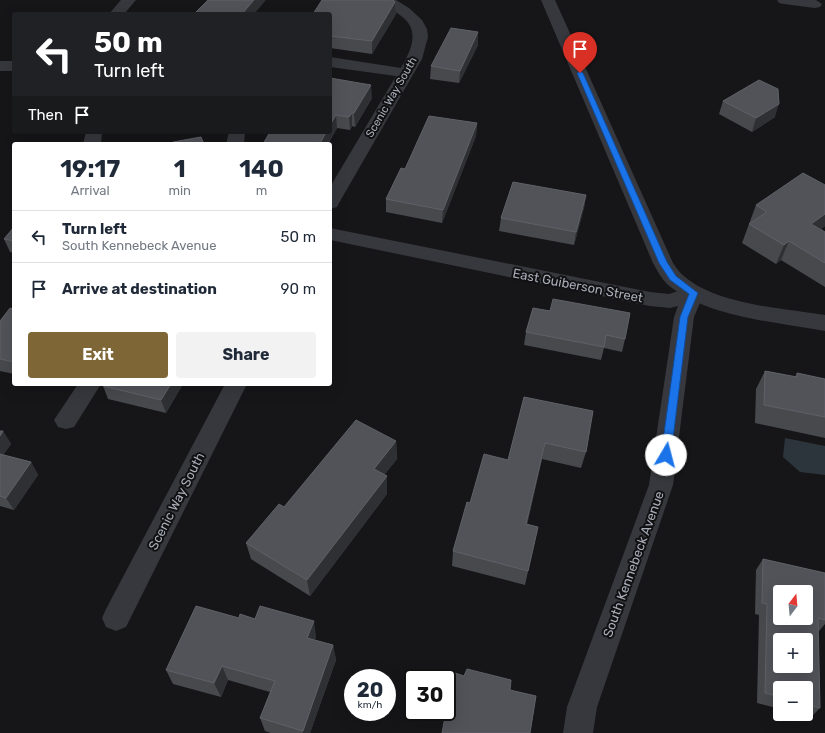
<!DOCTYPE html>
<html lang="en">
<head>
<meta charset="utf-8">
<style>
	:root { --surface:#fff; --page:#f2f2f3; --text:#1f2937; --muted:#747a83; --line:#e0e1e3; --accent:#7e6636 }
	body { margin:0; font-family:Rubik,sans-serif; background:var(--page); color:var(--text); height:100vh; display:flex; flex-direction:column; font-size:15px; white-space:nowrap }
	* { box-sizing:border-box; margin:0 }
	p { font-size:13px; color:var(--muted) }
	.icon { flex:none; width:22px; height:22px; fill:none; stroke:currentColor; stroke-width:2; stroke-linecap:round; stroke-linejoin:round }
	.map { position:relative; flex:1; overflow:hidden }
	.drawer { position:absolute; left:12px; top:142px; width:320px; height:244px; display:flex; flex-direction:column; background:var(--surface); border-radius:4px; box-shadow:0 4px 16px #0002 }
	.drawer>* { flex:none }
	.guide { position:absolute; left:12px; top:12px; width:320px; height:122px; border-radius:4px; box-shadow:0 4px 16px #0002; background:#202124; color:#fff; overflow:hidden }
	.needle { width:26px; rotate:16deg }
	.fabs { position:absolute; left:773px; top:585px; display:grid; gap:8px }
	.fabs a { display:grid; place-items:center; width:40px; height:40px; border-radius:4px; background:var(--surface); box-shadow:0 4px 16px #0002; font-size:20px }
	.speed { position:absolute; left:344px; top:669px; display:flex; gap:8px; font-size:20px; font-weight:700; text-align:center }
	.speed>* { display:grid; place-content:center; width:52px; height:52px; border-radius:50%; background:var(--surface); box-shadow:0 4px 16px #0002; line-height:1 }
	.speed small { font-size:10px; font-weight:400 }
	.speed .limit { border:2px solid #111; border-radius:6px; background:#fff; color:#111 }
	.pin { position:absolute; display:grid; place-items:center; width:34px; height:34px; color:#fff; margin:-41px -17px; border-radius:50% 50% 50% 0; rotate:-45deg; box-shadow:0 0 4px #0007 }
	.pin .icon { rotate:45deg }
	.me { position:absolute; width:44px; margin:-22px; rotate:8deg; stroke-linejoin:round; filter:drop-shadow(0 0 3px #0008) }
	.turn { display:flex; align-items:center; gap:14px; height:84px; padding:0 16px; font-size:18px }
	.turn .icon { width:52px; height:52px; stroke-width:2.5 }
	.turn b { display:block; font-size:28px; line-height:34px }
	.then { display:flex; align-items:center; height:38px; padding:0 16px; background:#0003; gap:8px; font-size:15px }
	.eta { display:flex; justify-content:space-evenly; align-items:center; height:68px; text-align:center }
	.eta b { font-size:24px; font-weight:700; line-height:28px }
	.action { display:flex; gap:8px; margin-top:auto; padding:8px 16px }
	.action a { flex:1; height:46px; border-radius:4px; background:var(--accent); color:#fff; font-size:16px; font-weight:700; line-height:46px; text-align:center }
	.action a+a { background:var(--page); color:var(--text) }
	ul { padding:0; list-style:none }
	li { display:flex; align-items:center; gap:12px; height:52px; padding:0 16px; border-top:1px solid var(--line) }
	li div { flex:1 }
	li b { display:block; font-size:15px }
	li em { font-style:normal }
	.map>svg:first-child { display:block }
</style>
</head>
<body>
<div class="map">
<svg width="825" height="733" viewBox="0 0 825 733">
	<rect width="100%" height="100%" fill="#161618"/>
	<path fill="#2c353c" d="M785 438 825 446V475L800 472 783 457Z"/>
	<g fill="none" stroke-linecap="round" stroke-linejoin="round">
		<path fill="#37383d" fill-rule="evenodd" d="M121 0H136L124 14H109Z
			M379 0H396L409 8 422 20 427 29 428 37 422 59 339 203 337 207 330 209V187L396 76 330 67V57L401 68C413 47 421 28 397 13 391 9 383 6 379 0Z
			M777 0H816L822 4 820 7 815 8 784 4 779 3Z
			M0 61H14V71H0Z
			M86 132H102L101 144H83Z
			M229 132H245L244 144H226Z
			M330 228 650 292 669 294 694 286 701 288 704 293 694 317 673 485 597 707 593 733H563L567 707 649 485 674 317 678 306 670 308 650 306 330 240Z
			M78 384H101L74 427 66 429 58 427 54 420Z
			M225 384H247L126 627 116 631 106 627 102 618 106 609Z"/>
		<path fill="#37383d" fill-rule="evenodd" d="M541 0H555L673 263C697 304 782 308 825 315V331C776 322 705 317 667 284 661 278 657 270 653 263Z"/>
	</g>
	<path fill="#47494d" d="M395 2 396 14 372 54 330 48V14Z
		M478 32V45L459 83 430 79 431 66Z
		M330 78 372 98 355 127 352 126 350 130 337 128 328 144H263Z
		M723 101 775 117 752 132 719 114Z
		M477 123 476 136 442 223 386 212V199L405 169Z
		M825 185V226L821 229 825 232V287L781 260 776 264 742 243 756 205Z
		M586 195 584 208 574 245 499 231 501 218Z
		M14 227V253L10 252 4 239Z
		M533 308 625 339 622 352 604 348 601 360 524 345 526 332Z
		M14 309V374L0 371V321Z
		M765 371 795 377 797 373 825 379V438L755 423 756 389Z
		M183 384 166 413 108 399 103 386Z
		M524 397 586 452 581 468 542 459 527 525 538 527 525 585 452 566 453 551 470 503 508 460Z
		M0 431H3L11 444 3 455 31 462 38 475 14 510 0 506Z
		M396 441 397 459 384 475 387 476V494L310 596 251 559 246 543 284 507Z
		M763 559 825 573V624L819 631H818L820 708 811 717 799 714H806V688H780V709L757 703 759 615 755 614 756 570Z
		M239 618 316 636 315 640 333 645 336 660 310 733H271L265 731 260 718 270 692 228 680 221 697 173 684 166 670Z"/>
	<path fill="#2f3033" d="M254 0H266L254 14H242Z
		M395 2 396 14 372 54V41Z
		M478 32V45L459 83 460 71Z
		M371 85 372 98 355 127 354 113Z
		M779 104 775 117 752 132 756 118Z
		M352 113V126L350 130 349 117Z
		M336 115 337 128 328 144H320L326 132H330V125Z
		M477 123 476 136 442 223 443 210Z
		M586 195 584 208 574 245 576 232Z
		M825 214V226L803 243 811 224Z
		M789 241 781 260 776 264 784 245Z
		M171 384H183L166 413 161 400Z
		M3 431 11 444 0 459V436Z
		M396 441 397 459 375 487 374 469Z
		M545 443 542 459 523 540 526 524Z
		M31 462 38 475 14 510 6 498Z
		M387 476V494L310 596 307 580Z
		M314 621 316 636 310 653 307 638Z
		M333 645 336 660 310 733H303V731Z
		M222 666 228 680 221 697 214 683Z"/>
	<path fill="#525359" stroke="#5f6168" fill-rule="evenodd" d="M208 0H254L242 14H194Z
		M322 0H393L395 2 372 41 330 36V14H313Z
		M451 28 478 32 460 71 431 66Z
		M330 78 371 85 354 113H352L349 117 336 115 330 125Z
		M759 80 778 89 779 104 756 118 723 101Z
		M429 116 477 123 443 210 386 199 401 168 405 169Z
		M270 132H326L320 144H263Z
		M201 137 204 144H174L173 142Z
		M803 173 825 185V214L811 224 825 232V263L789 241 784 245 749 224 767 212 756 205Z
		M513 182 586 195 576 232 501 218Z
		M14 227V241L4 239Z
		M553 299 630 313 625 339 606 335 604 347 526 332 533 308 550 311Z
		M10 308 14 309V362L0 359V321Z
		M765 371 797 377V373L825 379V417L764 405Z
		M104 384H171L161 400 103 386Z
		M524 397 593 411 586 452 545 443 526 524 538 527 528 571 453 551 467 502 470 503 484 454 508 460Z
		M356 420 396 441 374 469 387 476 307 580 246 543 279 504 284 507Z
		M0 431H3L0 436Z
		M0 454 31 462 6 498 0 496Z
		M763 559 825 573V620L818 618 820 708 806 704V688H780V697L765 693 767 604 762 603ZM780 592H806V618H780ZM780 640H806V666H780Z
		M196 606 239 618 240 614 255 619 260 606 314 621 307 638 333 645 303 731 260 718 275 681 222 666 214 683 166 670Z
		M467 669 511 680 510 690 536 696 530 733H442L446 712H447V709L455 673 464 676Z"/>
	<path fill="#1a73e8" stroke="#114b97" d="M580 71 583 73 667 262 676 276 698 293 688 317 671 455 666 459 661 455 680 317 689 294 670 280 659 263 577 73Z"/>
	<g text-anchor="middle" stroke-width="4" stroke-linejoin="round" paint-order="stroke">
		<g font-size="11" fill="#a8adb8" stroke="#111113">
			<text transform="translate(391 97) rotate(-60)" y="4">Scenic Way South</text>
		</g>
		<g font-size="13" fill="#a8adb8" stroke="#111113">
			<text transform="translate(578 285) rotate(11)" y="5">East Guiberson Street</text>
			<text transform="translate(176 501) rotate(-63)" y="5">Scenic Way South</text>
			<text transform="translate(633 564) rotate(-70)" y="5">South Kennebeck Avenue</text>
		</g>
	</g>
</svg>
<div class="fabs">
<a><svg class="needle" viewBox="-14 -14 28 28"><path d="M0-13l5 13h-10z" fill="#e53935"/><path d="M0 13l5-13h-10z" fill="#747a83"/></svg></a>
<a>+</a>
<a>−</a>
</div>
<div class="speed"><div>20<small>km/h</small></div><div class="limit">30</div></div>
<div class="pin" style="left:580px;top:73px;background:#d93025"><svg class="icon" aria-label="arrive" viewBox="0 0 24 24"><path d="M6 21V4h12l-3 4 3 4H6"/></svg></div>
<svg class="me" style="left:666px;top:455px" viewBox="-20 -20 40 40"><circle r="19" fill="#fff"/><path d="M0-13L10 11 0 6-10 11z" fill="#1a73e8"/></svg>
<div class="guide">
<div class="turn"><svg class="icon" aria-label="left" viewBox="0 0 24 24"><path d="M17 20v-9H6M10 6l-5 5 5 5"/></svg><div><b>50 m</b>Turn left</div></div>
<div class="then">Then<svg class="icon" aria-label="arrive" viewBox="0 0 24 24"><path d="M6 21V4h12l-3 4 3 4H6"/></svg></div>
</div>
<section class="drawer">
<div class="eta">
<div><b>19:17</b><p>Arrival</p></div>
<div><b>1</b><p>min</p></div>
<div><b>140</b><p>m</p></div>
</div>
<ul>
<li><svg class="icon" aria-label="left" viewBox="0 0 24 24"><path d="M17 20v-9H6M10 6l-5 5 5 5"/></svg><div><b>Turn left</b><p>South Kennebeck Avenue</p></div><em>50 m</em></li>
<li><svg class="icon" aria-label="arrive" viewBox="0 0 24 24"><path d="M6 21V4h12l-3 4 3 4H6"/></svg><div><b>Arrive at destination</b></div><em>90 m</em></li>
</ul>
<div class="action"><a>Exit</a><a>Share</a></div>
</section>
</div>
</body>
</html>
